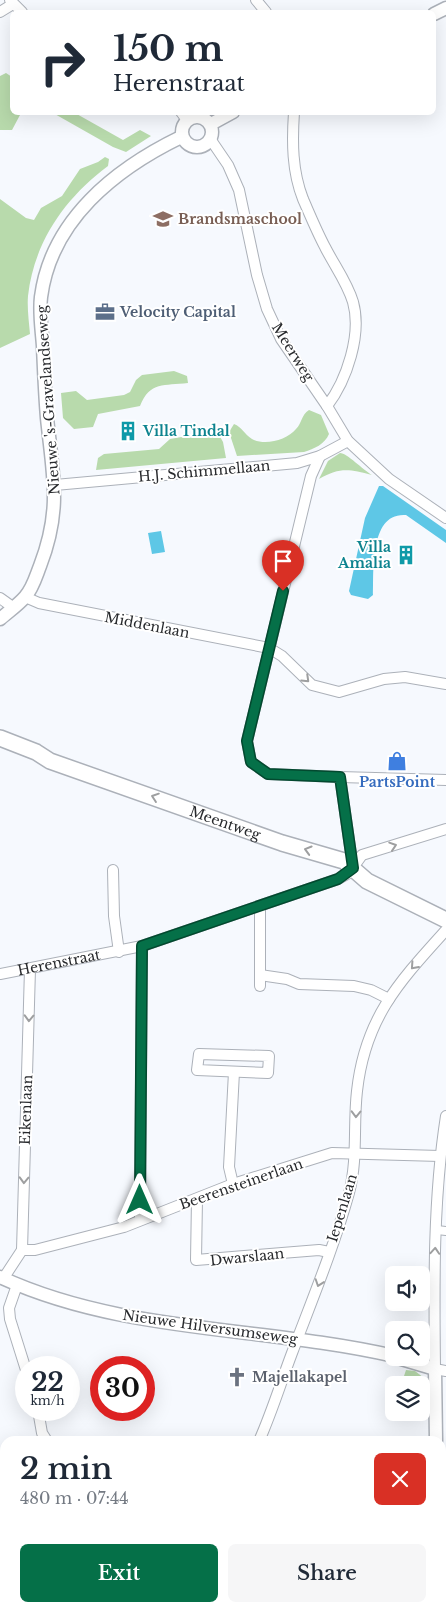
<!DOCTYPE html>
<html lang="en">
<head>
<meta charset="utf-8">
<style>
	:root { --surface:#fff; --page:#f6f6f7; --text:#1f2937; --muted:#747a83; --accent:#057048 }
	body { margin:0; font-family:"Libre Baskerville",serif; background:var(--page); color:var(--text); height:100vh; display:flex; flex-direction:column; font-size:19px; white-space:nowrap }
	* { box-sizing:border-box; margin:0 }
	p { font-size:16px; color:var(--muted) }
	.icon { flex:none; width:28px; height:28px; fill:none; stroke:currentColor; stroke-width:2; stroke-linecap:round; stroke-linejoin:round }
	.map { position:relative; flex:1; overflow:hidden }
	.details { position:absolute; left:0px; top:1436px; width:446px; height:176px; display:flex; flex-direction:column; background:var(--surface); border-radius:15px 15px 0 0; box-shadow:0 5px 20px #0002 }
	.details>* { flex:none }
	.top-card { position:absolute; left:10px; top:10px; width:426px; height:105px; border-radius:8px; box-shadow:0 5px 20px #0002; background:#fff; color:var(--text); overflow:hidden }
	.buttons { position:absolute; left:385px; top:1266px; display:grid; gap:10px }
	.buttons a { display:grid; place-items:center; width:45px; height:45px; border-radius:8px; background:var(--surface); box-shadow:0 5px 20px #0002; font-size:25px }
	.speed { position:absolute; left:15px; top:1356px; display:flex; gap:10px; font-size:25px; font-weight:700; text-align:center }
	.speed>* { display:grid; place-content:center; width:65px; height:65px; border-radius:50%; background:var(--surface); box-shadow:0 5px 20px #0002; line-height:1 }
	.speed small { font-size:12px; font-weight:400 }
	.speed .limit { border:8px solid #d22; background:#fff; color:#111 }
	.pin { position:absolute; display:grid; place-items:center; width:42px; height:42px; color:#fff; margin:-51px -21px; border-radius:50% 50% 50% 0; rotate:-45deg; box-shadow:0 0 5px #0007 }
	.pin .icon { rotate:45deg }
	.me { position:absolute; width:55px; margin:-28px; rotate:0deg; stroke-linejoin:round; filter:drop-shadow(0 0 4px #0008) }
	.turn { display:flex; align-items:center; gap:18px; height:105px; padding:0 20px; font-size:22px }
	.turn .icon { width:65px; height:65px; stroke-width:2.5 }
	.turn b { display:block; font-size:35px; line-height:42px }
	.round { display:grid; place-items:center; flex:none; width:52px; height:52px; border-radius:8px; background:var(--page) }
	.overview { display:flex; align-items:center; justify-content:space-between; height:85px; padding:0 20px }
	h1 { font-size:30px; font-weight:600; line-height:38px }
	.cta { display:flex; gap:10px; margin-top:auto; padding:10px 20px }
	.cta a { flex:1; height:58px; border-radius:8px; background:var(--accent); color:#fff; font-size:20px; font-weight:600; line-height:58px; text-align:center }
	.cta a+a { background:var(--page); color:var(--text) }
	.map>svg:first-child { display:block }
</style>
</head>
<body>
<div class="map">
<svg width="446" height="1612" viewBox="0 0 446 1612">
	<rect width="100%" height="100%" fill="#f6f9fe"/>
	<path fill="#b8daac" d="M6 73 12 77V112L20 115 12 130H0V76Z
		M53 113H75L123 140 140 130 151 136 126 152 113 147Z
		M105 157 109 159 108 166C65 198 34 242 28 296 27 308 29 322 30 334L0 348V199L26 218 34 220 41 208 62 196 80 169 98 162Z
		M174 371 187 376 188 383C164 386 150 381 140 406L98 414 93 427 74 429 63 418 61 393 76 391 87 400 124 395 130 392 136 380 142 375Z
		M309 410 321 415 329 434C325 444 314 449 304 452L237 456 229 432 234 424C242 427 244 434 252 439 265 446 287 440 296 429 302 423 301 415 309 410Z
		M210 432 218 433 223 442 226 458 96 470 98 458 104 454 159 449 170 439Z
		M340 453C347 453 363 470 372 475 349 469 340 467 319 479L328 461Z
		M406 1370 415 1371 428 1381V1403L421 1393V1385H415L404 1376Z"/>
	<path fill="#5ec7e6" d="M379 486H383L446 530V543L406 515C369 512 374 572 373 595L368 599 351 595 349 591 365 518Z
		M161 531 165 552 152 554 148 533Z"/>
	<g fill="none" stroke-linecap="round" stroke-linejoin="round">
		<defs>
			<path id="pedestrian" d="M437 1230 446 1231"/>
			<g id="minor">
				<path d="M10 0 22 12"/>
				<path d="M256 0 266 12"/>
				<path d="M0 12 13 4"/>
				<path d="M181 112 187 120"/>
				<path d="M294 112C292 142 292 171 303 199 310 215 317 232 325 247 334 265 347 282 353 302 362 334 347 380 327 406"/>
				<path d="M211 140 228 165 239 190 257 275 267 309 281 339 327 406 348 441 389 479 446 518"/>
				<path d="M320 456 311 476 247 741 251 762 268 774 340 777 353 868"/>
				<path d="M55 485 297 463 320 456 348 441"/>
				<path d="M25 597 39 603 269 648 282 656 312 685 339 692 384 679 405 677 446 684"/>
				<path d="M0 598 14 608"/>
				<path d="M340 777 446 780"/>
				<path d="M113 870 114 916 119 952"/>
				<path id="s1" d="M0 974 142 946 338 879 349 873 362 855 446 829"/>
				<path d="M260 975 287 979 299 984 354 986 371 990 389 999"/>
				<path d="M260 986V906"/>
				<path d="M199 1054 269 1056 268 1073 197 1070Z"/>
				<path d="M446 1116C433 1199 434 1285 435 1369L446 1371"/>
				<path d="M233 1184 229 1167 234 1072"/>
				<path d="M197 1199 196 1260 319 1250 329 1252"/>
				<path d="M140 1219 142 946"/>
				<path d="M22 1250H35L124 1227 233 1184 332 1153 440 1156"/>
				<path d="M22 1250 30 969"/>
				<path d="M3 1279 22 1250"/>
				<path d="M17 1285 9 1308 10 1319 26 1370"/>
				<path d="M38 1410 42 1433 47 1441"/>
				<path d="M259 1441C272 1412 281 1382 292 1353 312 1300 334 1247 349 1193 358 1159 353 1125 357 1091 365 1018 399 982 446 930"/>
				<path d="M192 1612 194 1608"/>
			</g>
			<path id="tertiary" d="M434 14 446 8
				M182 132a15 15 0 1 1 30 0a15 15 0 1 1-30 0Z
				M211 124 233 112
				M0 619C8 612 18 605 25 597 33 588 36 576 40 566 62 509 53 476 47 418 45 394 44 370 43 346 42 331 39 313 41 297 51 220 115 169 181 137
				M0 1277C123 1334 264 1326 394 1356
				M398 1358 435 1369 436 1441
				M360 1612 433 1608"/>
			<g id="secondary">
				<path id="s2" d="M0 738 36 752 50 761 282 843 344 861 367 881 446 920"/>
			</g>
		</defs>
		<use href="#pedestrian" stroke="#acb1b9" stroke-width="10"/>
		<use href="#minor" stroke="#acb1b9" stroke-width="12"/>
		<use href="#tertiary" stroke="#acb1b9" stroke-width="15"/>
		<use href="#secondary" stroke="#acb1b9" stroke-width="18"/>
		<use href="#pedestrian" stroke="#fff" stroke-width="8"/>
		<use href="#minor" stroke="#fff" stroke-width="10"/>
		<use href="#tertiary" stroke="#fff" stroke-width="12"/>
		<use href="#secondary" stroke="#fff" stroke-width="15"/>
	</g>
	<defs><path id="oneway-chevron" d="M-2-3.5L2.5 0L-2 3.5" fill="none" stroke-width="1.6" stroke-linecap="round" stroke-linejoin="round" transform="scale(1.25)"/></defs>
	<g stroke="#9e9fa0">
		<use href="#oneway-chevron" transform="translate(306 679) rotate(44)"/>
		<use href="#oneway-chevron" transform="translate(155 797) rotate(-161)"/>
		<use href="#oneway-chevron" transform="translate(393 846) rotate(-18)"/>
		<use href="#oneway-chevron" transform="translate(308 850) rotate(-164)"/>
		<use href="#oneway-chevron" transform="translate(414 966) rotate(132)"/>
		<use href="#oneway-chevron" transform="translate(29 1018) rotate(92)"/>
		<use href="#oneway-chevron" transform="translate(356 1114) rotate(91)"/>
		<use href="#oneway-chevron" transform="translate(24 1180) rotate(92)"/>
		<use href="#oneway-chevron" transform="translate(435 1251) rotate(-86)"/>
		<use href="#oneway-chevron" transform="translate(319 1283) rotate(109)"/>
	</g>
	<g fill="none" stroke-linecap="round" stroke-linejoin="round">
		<defs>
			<path id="route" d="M140 1200 142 946 338 879 353 868 340 777 268 774 251 762 247 741 283 591"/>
		</defs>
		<use href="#route" stroke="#03492f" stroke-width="12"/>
		<use href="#route" stroke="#057048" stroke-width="9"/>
	</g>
	<defs>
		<symbol id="school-bare" viewBox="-9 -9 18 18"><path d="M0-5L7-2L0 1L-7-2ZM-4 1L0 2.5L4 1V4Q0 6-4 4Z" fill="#8d6e63" stroke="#fff" stroke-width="2.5" paint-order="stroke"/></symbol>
		<symbol id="office-bare" viewBox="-9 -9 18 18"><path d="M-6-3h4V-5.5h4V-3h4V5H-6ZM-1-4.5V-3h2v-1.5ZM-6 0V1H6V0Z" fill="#5c6f8a" stroke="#fff" stroke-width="2.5" paint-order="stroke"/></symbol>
		<symbol id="building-bare" viewBox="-9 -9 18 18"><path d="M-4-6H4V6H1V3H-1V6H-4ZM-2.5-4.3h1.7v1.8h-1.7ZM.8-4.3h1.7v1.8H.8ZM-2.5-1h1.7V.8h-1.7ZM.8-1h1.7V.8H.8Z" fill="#0f9aa8" stroke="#fff" stroke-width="2.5" paint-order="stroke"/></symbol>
		<symbol id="shop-bare" viewBox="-9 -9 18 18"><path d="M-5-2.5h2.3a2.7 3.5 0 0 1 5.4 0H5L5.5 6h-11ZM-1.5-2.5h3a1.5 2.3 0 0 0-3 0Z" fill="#3f7fe0" stroke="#fff" stroke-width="2.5" paint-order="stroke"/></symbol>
		<symbol id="church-bare" viewBox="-9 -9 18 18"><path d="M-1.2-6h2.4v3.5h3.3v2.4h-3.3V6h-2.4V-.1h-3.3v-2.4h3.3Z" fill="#6b7280" stroke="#fff" stroke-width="2.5" paint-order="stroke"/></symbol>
	</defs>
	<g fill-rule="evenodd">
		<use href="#school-bare" x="149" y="205" width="28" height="28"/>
		<use href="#office-bare" x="91" y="298" width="28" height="28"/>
		<use href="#building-bare" x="114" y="417" width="28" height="28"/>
		<use href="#building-bare" x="392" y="541" width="28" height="28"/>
		<use href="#shop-bare" x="383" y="747" width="28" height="28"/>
		<use href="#church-bare" x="223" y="1363" width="28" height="28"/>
	</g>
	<g text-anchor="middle" stroke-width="4" stroke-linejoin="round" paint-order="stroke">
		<g font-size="14" font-weight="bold" fill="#785e54" stroke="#fff" text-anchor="start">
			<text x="178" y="224">Brandsmaschool</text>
		</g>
		<g font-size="14" font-weight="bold" fill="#4e5e75" stroke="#fff" text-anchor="start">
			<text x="120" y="317">Velocity Capital</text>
		</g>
		<g font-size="14" fill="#282a2d" stroke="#fff">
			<text transform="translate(293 352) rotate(58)" y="5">Meerweg</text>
			<text transform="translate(48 400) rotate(-94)" y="5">Nieuwe 's-Gravelandseweg</text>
			<text transform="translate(204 471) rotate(-5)" y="5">H.J. Schimmellaan</text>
			<text transform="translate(147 625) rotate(11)" y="5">Middenlaan</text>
			<text dy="5" stroke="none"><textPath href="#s2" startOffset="241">Meentweg</textPath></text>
			<text dy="5" stroke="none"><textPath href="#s1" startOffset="60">Herenstraat</textPath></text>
			<text transform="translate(26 1110) rotate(-88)" y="5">Eikenlaan</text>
			<text transform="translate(241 1184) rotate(-19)" y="5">Beerensteinerlaan</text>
			<text transform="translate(342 1208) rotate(-73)" y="5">Iepenlaan</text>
			<text transform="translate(247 1257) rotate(-6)" y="5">Dwarslaan</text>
			<text transform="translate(210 1327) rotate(8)" y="5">Nieuwe Hilversumseweg</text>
		</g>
		<g font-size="14" font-weight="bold" fill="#0d838f" stroke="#fff" text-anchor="start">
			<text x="143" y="436">Villa Tindal</text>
			<text x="391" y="552" text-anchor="end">Villa<tspan x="391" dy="16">Amalia</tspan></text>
		</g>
		<g font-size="14" font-weight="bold" fill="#366cbe" stroke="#fff">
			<text x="397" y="787">PartsPoint</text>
		</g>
		<g font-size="14" font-weight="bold" fill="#5b616d" stroke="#fff" text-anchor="start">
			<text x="252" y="1382">Majellakapel</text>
		</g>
	</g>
</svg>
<div class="buttons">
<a><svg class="icon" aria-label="sound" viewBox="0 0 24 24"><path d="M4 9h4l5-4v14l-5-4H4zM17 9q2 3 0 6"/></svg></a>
<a><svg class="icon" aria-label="search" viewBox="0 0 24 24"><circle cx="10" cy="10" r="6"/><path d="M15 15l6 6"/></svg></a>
<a><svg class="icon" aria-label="layers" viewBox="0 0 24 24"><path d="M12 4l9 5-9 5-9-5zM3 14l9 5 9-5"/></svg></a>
</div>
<div class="speed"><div>22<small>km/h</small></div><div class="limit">30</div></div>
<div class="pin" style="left:283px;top:591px;background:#d93025"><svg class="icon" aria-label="arrive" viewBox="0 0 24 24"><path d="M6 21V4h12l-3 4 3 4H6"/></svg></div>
<svg class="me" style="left:140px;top:1200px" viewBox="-20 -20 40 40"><path d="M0-17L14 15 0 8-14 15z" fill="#057048" stroke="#fff" stroke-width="4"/></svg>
<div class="top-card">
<div class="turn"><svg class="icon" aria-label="right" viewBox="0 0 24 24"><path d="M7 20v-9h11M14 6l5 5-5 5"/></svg><div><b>150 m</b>Herenstraat</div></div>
</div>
<section class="details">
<div class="overview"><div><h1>2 min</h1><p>480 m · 07:44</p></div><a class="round" style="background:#d93025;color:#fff"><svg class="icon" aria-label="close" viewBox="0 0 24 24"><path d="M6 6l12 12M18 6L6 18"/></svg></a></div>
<div class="cta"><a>Exit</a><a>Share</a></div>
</section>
</div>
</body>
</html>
